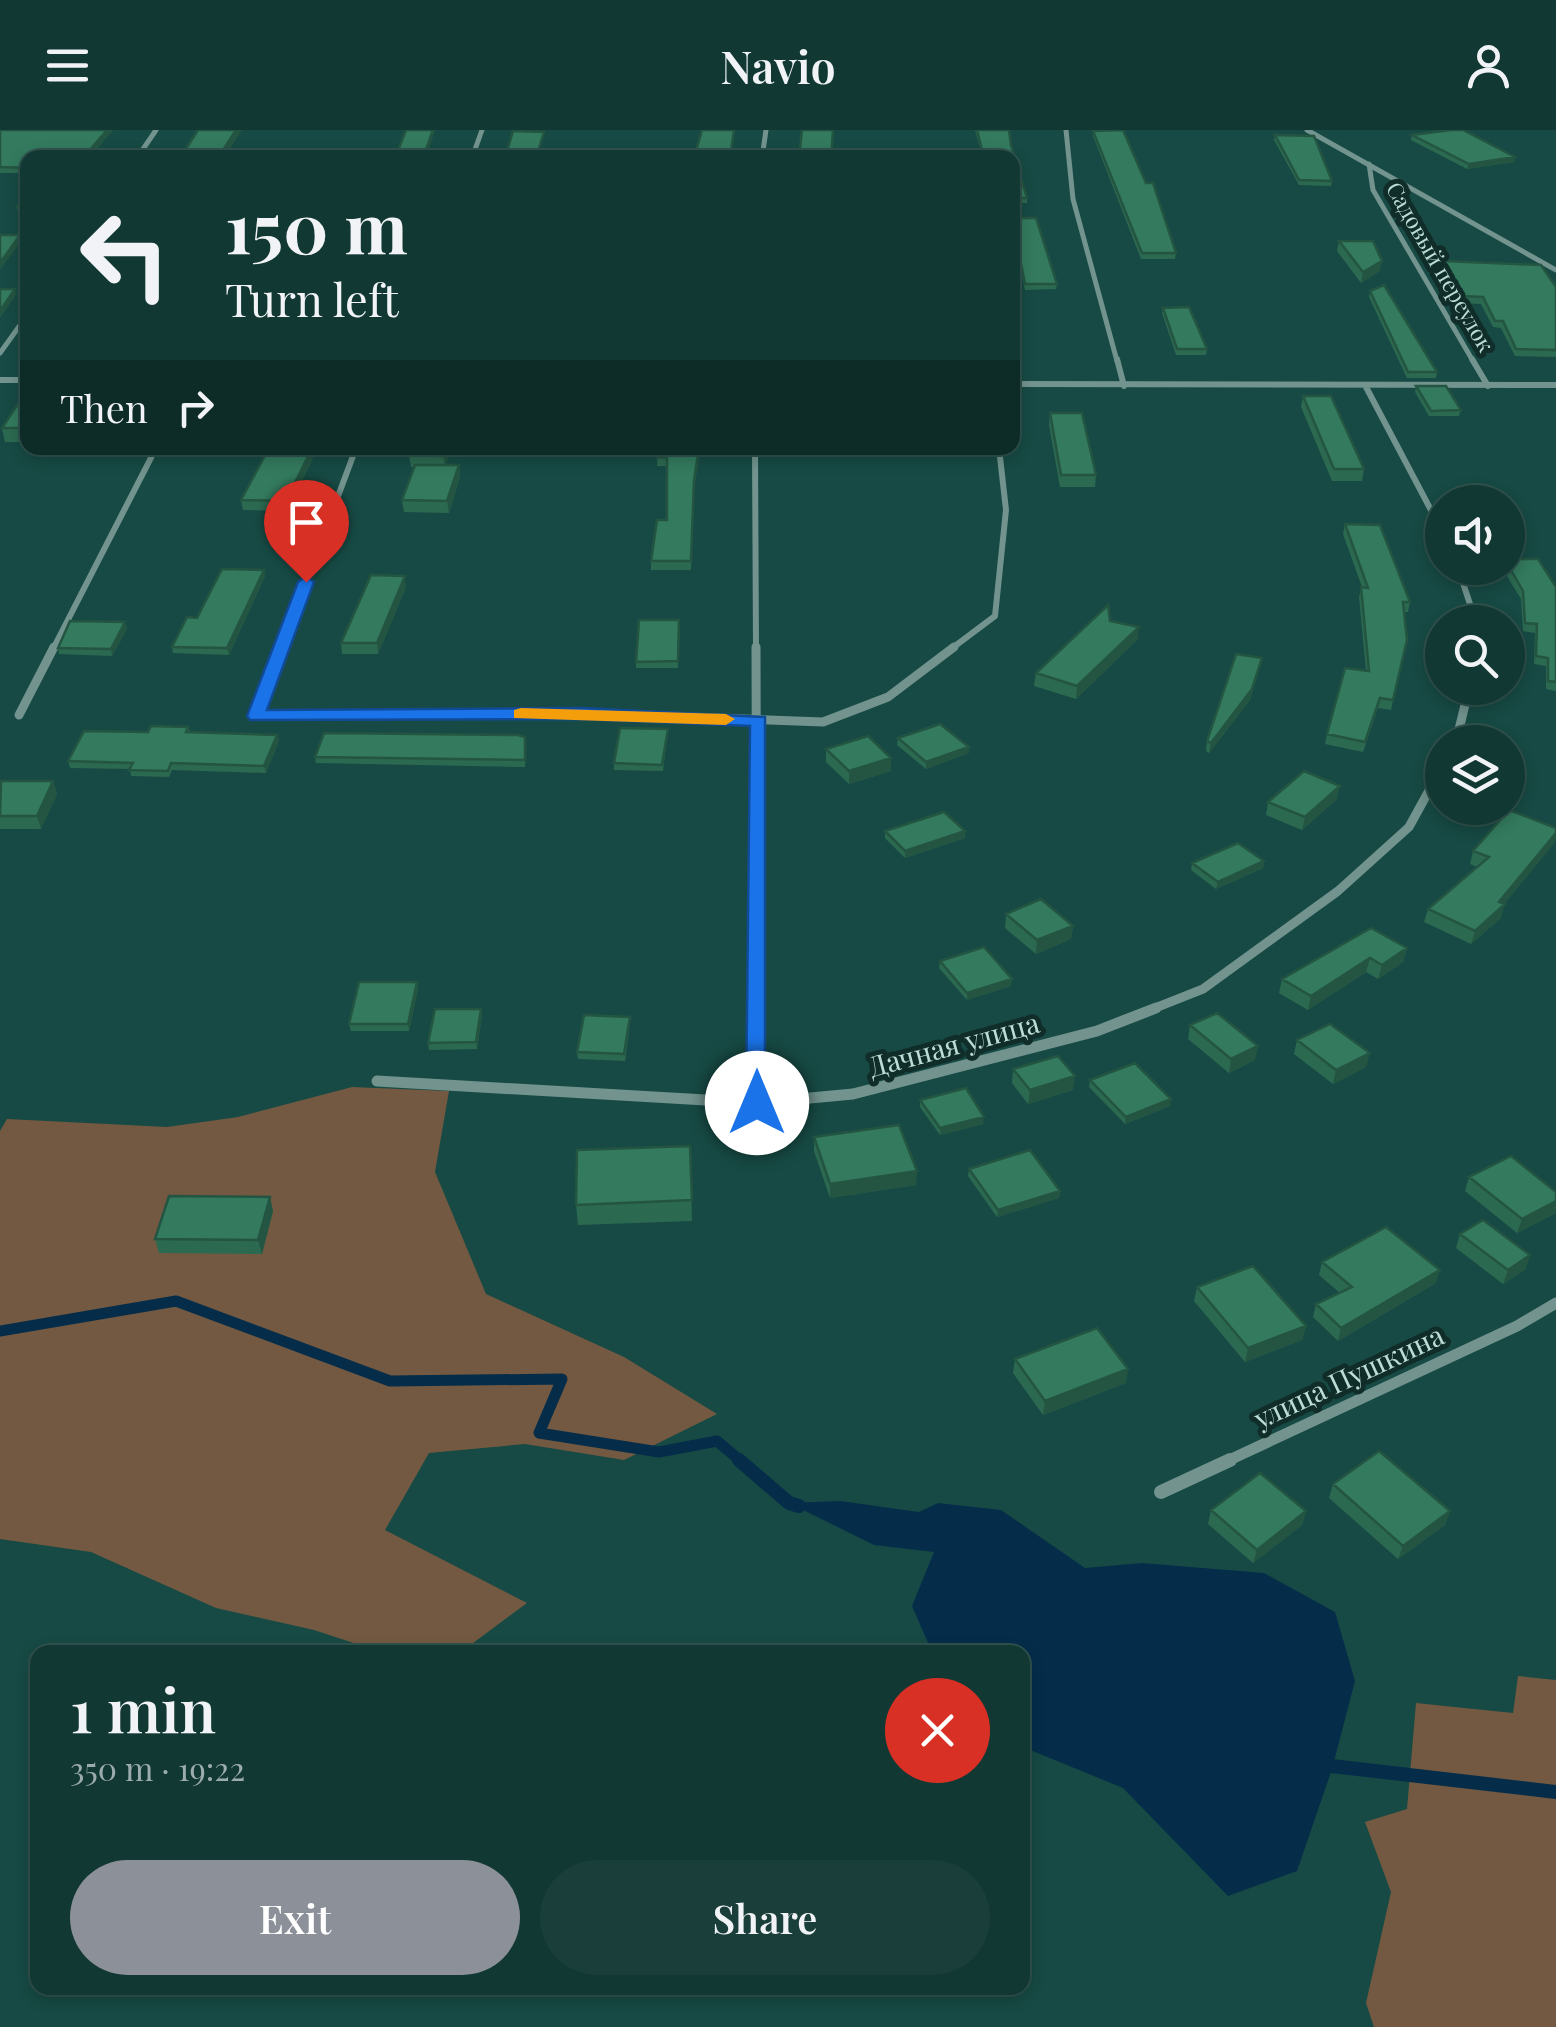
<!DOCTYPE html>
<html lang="en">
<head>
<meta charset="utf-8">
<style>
	:root { --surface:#113833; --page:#1a3f3b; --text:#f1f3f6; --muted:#9cacac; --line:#30524e; --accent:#8c9099 }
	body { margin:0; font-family:"Playfair Display",serif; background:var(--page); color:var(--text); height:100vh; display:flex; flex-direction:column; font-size:38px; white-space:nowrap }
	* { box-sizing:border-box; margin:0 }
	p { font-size:32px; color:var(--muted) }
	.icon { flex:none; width:55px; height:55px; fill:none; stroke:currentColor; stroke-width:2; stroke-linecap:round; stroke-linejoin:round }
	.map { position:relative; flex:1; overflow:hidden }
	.panel { position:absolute; left:30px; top:1515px; width:1000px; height:350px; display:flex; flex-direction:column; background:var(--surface); border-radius:20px; box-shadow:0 5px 15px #0003,0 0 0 2px var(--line) }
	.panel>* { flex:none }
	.guide { position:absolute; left:20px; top:20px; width:1000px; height:305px; border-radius:20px; box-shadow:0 5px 15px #0003,0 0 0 2px var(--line); background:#113833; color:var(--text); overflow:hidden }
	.controls { position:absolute; left:1425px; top:355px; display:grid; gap:20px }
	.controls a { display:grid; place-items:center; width:100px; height:100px; border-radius:50%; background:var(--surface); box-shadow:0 5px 15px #0003,0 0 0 2px var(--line); font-size:50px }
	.pin { position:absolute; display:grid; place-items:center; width:85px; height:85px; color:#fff; margin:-102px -42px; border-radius:50% 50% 50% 0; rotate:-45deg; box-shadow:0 0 10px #0007 }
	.pin .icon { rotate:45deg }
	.me { position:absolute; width:110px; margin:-55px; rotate:0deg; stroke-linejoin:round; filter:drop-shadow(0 0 8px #0008) }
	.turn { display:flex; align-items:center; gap:35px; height:210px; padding:0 40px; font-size:45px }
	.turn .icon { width:130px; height:130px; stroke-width:2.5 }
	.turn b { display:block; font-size:70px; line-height:85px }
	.then { display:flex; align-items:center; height:95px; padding:0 40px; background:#0003; gap:20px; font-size:38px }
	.round { display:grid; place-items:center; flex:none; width:105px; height:105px; border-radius:52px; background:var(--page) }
	.headline { display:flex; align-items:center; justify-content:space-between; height:170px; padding:0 40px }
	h1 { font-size:60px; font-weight:600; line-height:75px }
	.cta { display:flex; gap:20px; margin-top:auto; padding:20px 40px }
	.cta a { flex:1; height:115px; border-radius:60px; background:var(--accent); color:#fff; font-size:40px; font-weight:600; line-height:115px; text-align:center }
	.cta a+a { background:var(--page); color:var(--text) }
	header { display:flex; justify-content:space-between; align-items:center; height:130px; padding:0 40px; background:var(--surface); font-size:45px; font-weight:600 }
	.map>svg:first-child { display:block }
</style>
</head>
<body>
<header><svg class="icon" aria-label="menu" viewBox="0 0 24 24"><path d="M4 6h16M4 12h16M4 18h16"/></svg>Navio<svg class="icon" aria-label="person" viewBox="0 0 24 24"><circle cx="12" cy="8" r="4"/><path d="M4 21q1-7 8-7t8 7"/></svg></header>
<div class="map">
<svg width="1556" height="1897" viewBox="0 0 1556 1897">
	<rect width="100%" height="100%" fill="#174a44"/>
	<path fill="#735941" d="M352 957 449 961 435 1042 486 1164 624 1227 717 1284 624 1330 525 1314 429 1323 385 1400 527 1473 461 1522H381L314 1500 216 1478 91 1422 0 1409V1001L7 989 167 997 238 987Z
		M1518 1546 1556 1550V1897H1374L1366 1873 1391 1762 1365 1692 1407 1679 1416 1573 1513 1583Z"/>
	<path fill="#052d4a" d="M840 1371 919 1382 938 1373 1001 1380 1085 1438 1142 1433 1264 1443 1335 1482 1355 1551 1332 1639 1297 1741 1228 1766 1123 1658 1023 1617 1022 1522H932L912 1476 934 1422 874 1415 789 1373Z"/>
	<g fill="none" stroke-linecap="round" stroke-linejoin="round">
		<path stroke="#052d4a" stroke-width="11" d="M0 1201 176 1171 390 1251 562 1249 539 1303 659 1322 717 1311 742 1332"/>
		<path stroke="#052d4a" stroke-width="14" d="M739 1330 789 1373 799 1376
			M1323 1635 1556 1662"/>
		<path stroke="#72938e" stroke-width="5" d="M1066 0 1073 69 1117 231
			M1307 0 1556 140
			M137 28 156 0
			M472 28 482 0
			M762 28 766 0
			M1369 34 1373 60 1473 231
			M0 223 28 184"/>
		<path stroke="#72938e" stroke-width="6" d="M1117 229 1124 256
			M1472 229 1488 256
			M0 250H28
			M1012 254 1556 255
			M1366 257 1442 401
			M755 318 756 519
			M1458 438 1476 492
			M53 519 156 318
			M281 519 356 318
			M951 519 995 486 1006 380 999 318"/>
		<path stroke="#72938e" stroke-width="9" d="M282 517 256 586 581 583 823 592 888 567 954 517
			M756 517 757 880
			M19 585 54 517
			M1456 612 1469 558
			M1150 880 1203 859 1338 761 1409 697 1442 637"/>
		<path stroke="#72938e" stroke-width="11" d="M757 878V973
			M377 951 757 973 853 964 1097 901 1156 878
			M1225 1332 1517 1196 1556 1173"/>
		<path stroke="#72938e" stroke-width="14" d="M1161 1362 1230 1330"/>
	</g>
	<path fill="#2c6951" d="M0 0H113L89 28H28V43H0Z
		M975 0H1009L1011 15 1027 68V73H1012V28H983Z
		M1093 1 1176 123 1175 129H1141L1093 6Z
		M1275 5 1332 51 1331 56 1299 55 1274 10Z
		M1412 5 1514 32 1467 39 1411 10Z
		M28 63V82H18L17 77Z
		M1012 88 1057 154 1056 159 1025 160 1012 98Z
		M1339 111 1380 141 1361 153 1337 121Z
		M1444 131 1556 157V227L1515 226 1501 198 1493 197 1481 174 1460 173 1443 137Z
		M1370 161 1437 242 1436 248H1407L1369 167Z
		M1163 178 1207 219 1206 225H1176L1162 183Z
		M1416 256 1461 280 1459 286H1429L1415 262Z
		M28 259V312H5L2 298Z
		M1303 266 1364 339 1362 351H1332L1301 277Z
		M1050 283 1096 345 1095 357H1060L1049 295Z
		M267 318H316L312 330 287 381 243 380 241 370 268 320Z
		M412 318H452L445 335H459L460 347 449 383 404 382 402 370 414 337H411L409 325Z
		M658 318 694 359 691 440H651V431L667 390V336H657Z
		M1345 394 1410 472 1408 482H1404L1407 510 1391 580 1378 578 1363 622 1325 614 1327 604 1366 541 1359 467 1362 457 1343 404Z
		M1508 429 1556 457V561L1546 559V536L1534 534 1535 503 1523 501 1521 469 1502 438H1508Z
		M265 446 229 525 173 523 172 517 197 488Z
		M406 457 378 524H342L341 513Z
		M679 490 678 538H636V532Z
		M125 492 127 499 112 526 59 524 58 518Z
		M1138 509 1076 569 1034 556 1036 543Z
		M1262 528 1250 570 1209 623 1206 621 1207 611Z
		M188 597 190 602 277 605 279 611 266 643 172 640 169 647 131 646 130 639 70 638 68 631 148 602Z
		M668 599 663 641 614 640V633Z
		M898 608 969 623 926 639 897 615Z
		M526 614 525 637 316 633 315 627Z
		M826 619 891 628V641L849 654 826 632Z
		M53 651 57 664 41 699H0V652Z
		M1337 669 1302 700 1266 685 1268 672Z
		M1556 698 1555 712 1504 774 1501 788 1471 814 1424 792 1428 779 1477 737 1470 734 1473 721Z
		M885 701H965V708L905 728 885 708Z
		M1264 731 1263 738 1216 759 1191 740 1192 733Z
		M1006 784 1073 796 1071 809 1036 824 1005 798Z
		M1407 818 1403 832 1378 849 1366 842 1308 880 1279 863 1282 849Z
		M940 831 1011 856 967 870 939 838Z
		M417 852 418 859 409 901H351L349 894Z
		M482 886 477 919 429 920 428 913Z
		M630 894 625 931 578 929 577 922Z
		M1190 895 1255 930 1229 943 1188 909Z
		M1297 910 1366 937 1333 954 1294 924Z
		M1013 939 1073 960 1028 974 1012 953Z
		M1090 950 1170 976 1125 994 1089 957Z
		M920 970 983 994 940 1005 920 977Z
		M814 1007 916 1055 830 1068 814 1021Z
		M690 1016 692 1091 578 1095 576 1075Z
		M969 1039 1060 1061 1059 1068 997 1087 968 1046Z
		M1469 1047 1556 1062V1083L1517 1103 1465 1061Z
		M270 1067 273 1081 262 1124 159 1123 155 1109Z
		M1460 1104 1526 1139 1503 1154 1456 1118Z
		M1322 1132 1436 1153 1338 1211 1313 1187 1316 1174 1340 1163 1319 1145Z
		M1197 1157 1306 1196 1302 1210 1245 1232 1194 1171Z
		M1015 1229 1126 1253 1043 1285 1013 1243Z
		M1333 1354 1450 1381 1445 1395 1398 1429 1329 1368Z
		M1211 1380 1306 1381 1302 1395 1253 1433 1208 1394Z"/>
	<path fill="#245542" d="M107 0H113L89 28H83Z
		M236 0H242L224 28H218Z
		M433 0H435L426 28H423Z
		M1515 27 1514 32 1467 39 1469 34Z
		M20 105 22 110 0 140V133Z
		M1382 131 1380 141 1361 153 1363 142Z
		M15 159 16 165 0 188V181Z
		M312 318H316L312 330 287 381 286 371Z
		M446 318H452L445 337 443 326Z
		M699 318H701L694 359 691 440 694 350Z
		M459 335 460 347 449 383 447 371Z
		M264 440 265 446 229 525 227 518Z
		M405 446 406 457 378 524 377 513Z
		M125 492 127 499 112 526 111 519Z
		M1139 497 1138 509 1076 569 1077 556Z
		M1262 528 1250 570 1209 623 1211 613Z
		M277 605 279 611 266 643 264 636Z
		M969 617V623L926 639V632Z
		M891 628V641L849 654V641Z
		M53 651 57 664 41 699 37 686Z
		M1340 656 1337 669 1302 700 1305 687Z
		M965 701V708L905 728V721Z
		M1556 703 1555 712 1501 778 1505 774 1501 788 1471 814 1475 801Z
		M1264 731 1263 738 1216 759 1218 752Z
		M1073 796 1071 809 1036 824 1037 810Z
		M1407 818 1403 832 1378 849 1382 835Z
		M1370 828 1366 842 1308 880 1311 866Z
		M1012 849 1011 856 967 870V863Z
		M417 852 418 859 409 901 408 894Z
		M481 879 482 886 477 919 476 912Z
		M1258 916 1255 930 1229 943 1231 929Z
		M1370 923 1366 937 1333 954 1336 940Z
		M1075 946 1073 960 1028 974 1030 960Z
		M1171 969 1170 976 1125 994 1126 987Z
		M984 987 983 994 940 1005V998Z
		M917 1041 916 1055 830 1068V1054Z
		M1060 1061 1059 1068 997 1087 998 1080Z
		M270 1067 273 1081 262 1124 258 1110Z
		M1556 1071V1083L1517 1103 1522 1089Z
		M1530 1125 1526 1139 1503 1154 1508 1140Z
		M1440 1140 1436 1153 1338 1211 1341 1198Z
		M1306 1196 1302 1210 1245 1232 1248 1218Z
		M1128 1239 1126 1253 1043 1285 1045 1271Z
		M1306 1381 1302 1395 1253 1433 1257 1420Z
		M1450 1381 1445 1395 1398 1429 1403 1416Z"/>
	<path fill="#337a5e" stroke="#245542" stroke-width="2.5" d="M0 0H107L83 28H28V38L0 37Z
		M198 0H236L218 28H180Z
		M406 0H433L423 28H395Z
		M702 0H734L731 21H727L725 28H694Z
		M802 0H833L831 28H799Z
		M977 0H1009L1011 15 1027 68H1012V28H984Z
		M1123 0 1146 53H1153L1176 123H1142L1093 1Z
		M1451 0H1463L1515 27 1469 34 1412 5Z
		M513 1 544 2 536 28H505Z
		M1275 5 1314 6 1332 51 1299 50Z
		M28 63V77H17Z
		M1012 88H1036L1057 154H1025Z
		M0 105H20L0 133Z
		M1339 111H1373L1382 131 1363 142Z
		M1444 131 1541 135 1556 157V220L1516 219 1503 191H1495L1483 167 1462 166Z
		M1384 155 1437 242H1408L1370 161Z
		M0 159H15L0 181Z
		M1189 177 1207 219H1177L1163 178Z
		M1416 256H1446L1461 280 1431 281Z
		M28 259V298H2Z
		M1303 266H1331L1364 339H1334Z
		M1050 283H1082L1096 345H1061Z
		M269 318H312L286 371 241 370Z
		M412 318H446L443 326 409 325Z
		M658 318H699L694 350 691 431H651L657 390H667V328L657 327Z
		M415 335H459L447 371 402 370Z
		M1345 394 1380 395 1410 472H1403L1407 510 1393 570 1380 568 1365 612 1327 604 1345 538 1369 541 1361 457 1368 458Z
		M1508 429H1538L1556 457V552L1548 551V528L1536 526 1537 494 1525 493 1523 461 1508 435Z
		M222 439 264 440 227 518 172 517 187 487 197 488Z
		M371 445 405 446 377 513H341Z
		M1108 475 1110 491 1139 497 1077 556 1036 543Z
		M639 490H679L678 531 636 532Z
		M70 491 125 492 111 519 58 518Z
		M1236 524 1262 528 1252 559 1211 613 1207 611Z
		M940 594 969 617 926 632 898 608Z
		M151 596 188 597 186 602 277 605 264 636 171 633 168 641 129 640 133 633 68 631 84 601 148 602Z
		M620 598 668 599 662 635 614 633Z
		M324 603 518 605 525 607V630L315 627Z
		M868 606 891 628 849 641 826 619Z
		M1304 641 1340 656 1305 687 1268 672Z
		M1 651H53L37 686H0Z
		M1509 680 1556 698V703L1499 772 1505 774 1475 801 1428 779 1489 727 1473 721Z
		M944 682 965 701 905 721 885 701Z
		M1238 713 1264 731 1218 752 1192 733Z
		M1041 769 1073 796 1037 810 1006 784Z
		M1371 798 1407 818 1382 835 1370 828 1311 866 1282 849Z
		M984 817 1012 849 967 863 940 831Z
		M359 852H417L408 894H349Z
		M435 879H481L476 912 428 913Z
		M1217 883 1258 916 1231 929 1190 895Z
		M584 885 630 887 624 924 577 922Z
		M1330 894 1370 923 1336 940 1297 910Z
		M1058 926 1075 946 1030 960 1013 939Z
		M1135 933 1171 969 1126 987 1090 950Z
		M966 958 984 987 940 998 920 970Z
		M899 995 917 1041 830 1054 814 1007Z
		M690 1016 692 1070 576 1075 577 1020Z
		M1030 1020 1060 1061 998 1080 969 1039Z
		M1511 1026 1556 1062V1071L1522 1089 1469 1047Z
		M169 1066 270 1067 258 1110 155 1109Z
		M1483 1090 1530 1125 1508 1140 1460 1104Z
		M1386 1097 1440 1140 1341 1198 1316 1174 1352 1157 1322 1132Z
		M1253 1136 1306 1196 1248 1218 1197 1157Z
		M1097 1198 1128 1239 1045 1271 1015 1229Z
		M1379 1321 1450 1381 1403 1416 1333 1354Z
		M1260 1343 1306 1381 1257 1420 1211 1380Z"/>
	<path fill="#1a73e8" stroke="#114b97" stroke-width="2.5" d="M306 446 314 452 267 580 581 578 765 587V979H749L746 973 750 596 581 589 250 590 247 586 298 452Z"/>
	<path fill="#f59e0b" d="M521 578 726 584 735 589 726 595 514 588V580Z"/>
	<g text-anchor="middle" stroke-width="10" stroke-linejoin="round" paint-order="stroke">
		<g font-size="22" fill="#bcdcd7" stroke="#112d2a">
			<text transform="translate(1440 137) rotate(60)" y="8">Садовый переулок</text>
		</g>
		<g font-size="28" fill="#bcdcd7" stroke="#112d2a">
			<text transform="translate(954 915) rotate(-15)" y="10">Дачная улица</text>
			<text transform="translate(1349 1247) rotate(-25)" y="10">улица Пушкина</text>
		</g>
	</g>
</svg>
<div class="controls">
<a><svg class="icon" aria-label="sound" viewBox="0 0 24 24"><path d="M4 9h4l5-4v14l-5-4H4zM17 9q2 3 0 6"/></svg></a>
<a><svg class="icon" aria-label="search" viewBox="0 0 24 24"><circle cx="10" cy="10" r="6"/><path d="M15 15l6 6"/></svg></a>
<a><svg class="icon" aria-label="layers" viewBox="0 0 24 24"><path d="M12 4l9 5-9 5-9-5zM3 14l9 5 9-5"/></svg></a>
</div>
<div class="pin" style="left:306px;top:452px;background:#d93025"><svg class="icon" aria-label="arrive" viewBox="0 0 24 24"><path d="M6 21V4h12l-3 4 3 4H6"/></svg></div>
<svg class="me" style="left:757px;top:973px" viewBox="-20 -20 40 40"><circle r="19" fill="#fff"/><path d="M0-13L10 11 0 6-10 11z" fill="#1a73e8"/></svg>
<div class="guide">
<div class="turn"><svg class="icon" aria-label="left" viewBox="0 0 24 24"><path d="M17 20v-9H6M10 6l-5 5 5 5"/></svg><div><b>150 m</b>Turn left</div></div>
<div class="then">Then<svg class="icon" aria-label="right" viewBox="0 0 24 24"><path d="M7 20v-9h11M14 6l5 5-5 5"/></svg></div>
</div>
<section class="panel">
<div class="headline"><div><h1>1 min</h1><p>350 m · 19:22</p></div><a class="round" style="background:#d93025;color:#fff"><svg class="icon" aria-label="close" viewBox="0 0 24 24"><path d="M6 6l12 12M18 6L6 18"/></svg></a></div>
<div class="cta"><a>Exit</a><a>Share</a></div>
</section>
</div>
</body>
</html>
